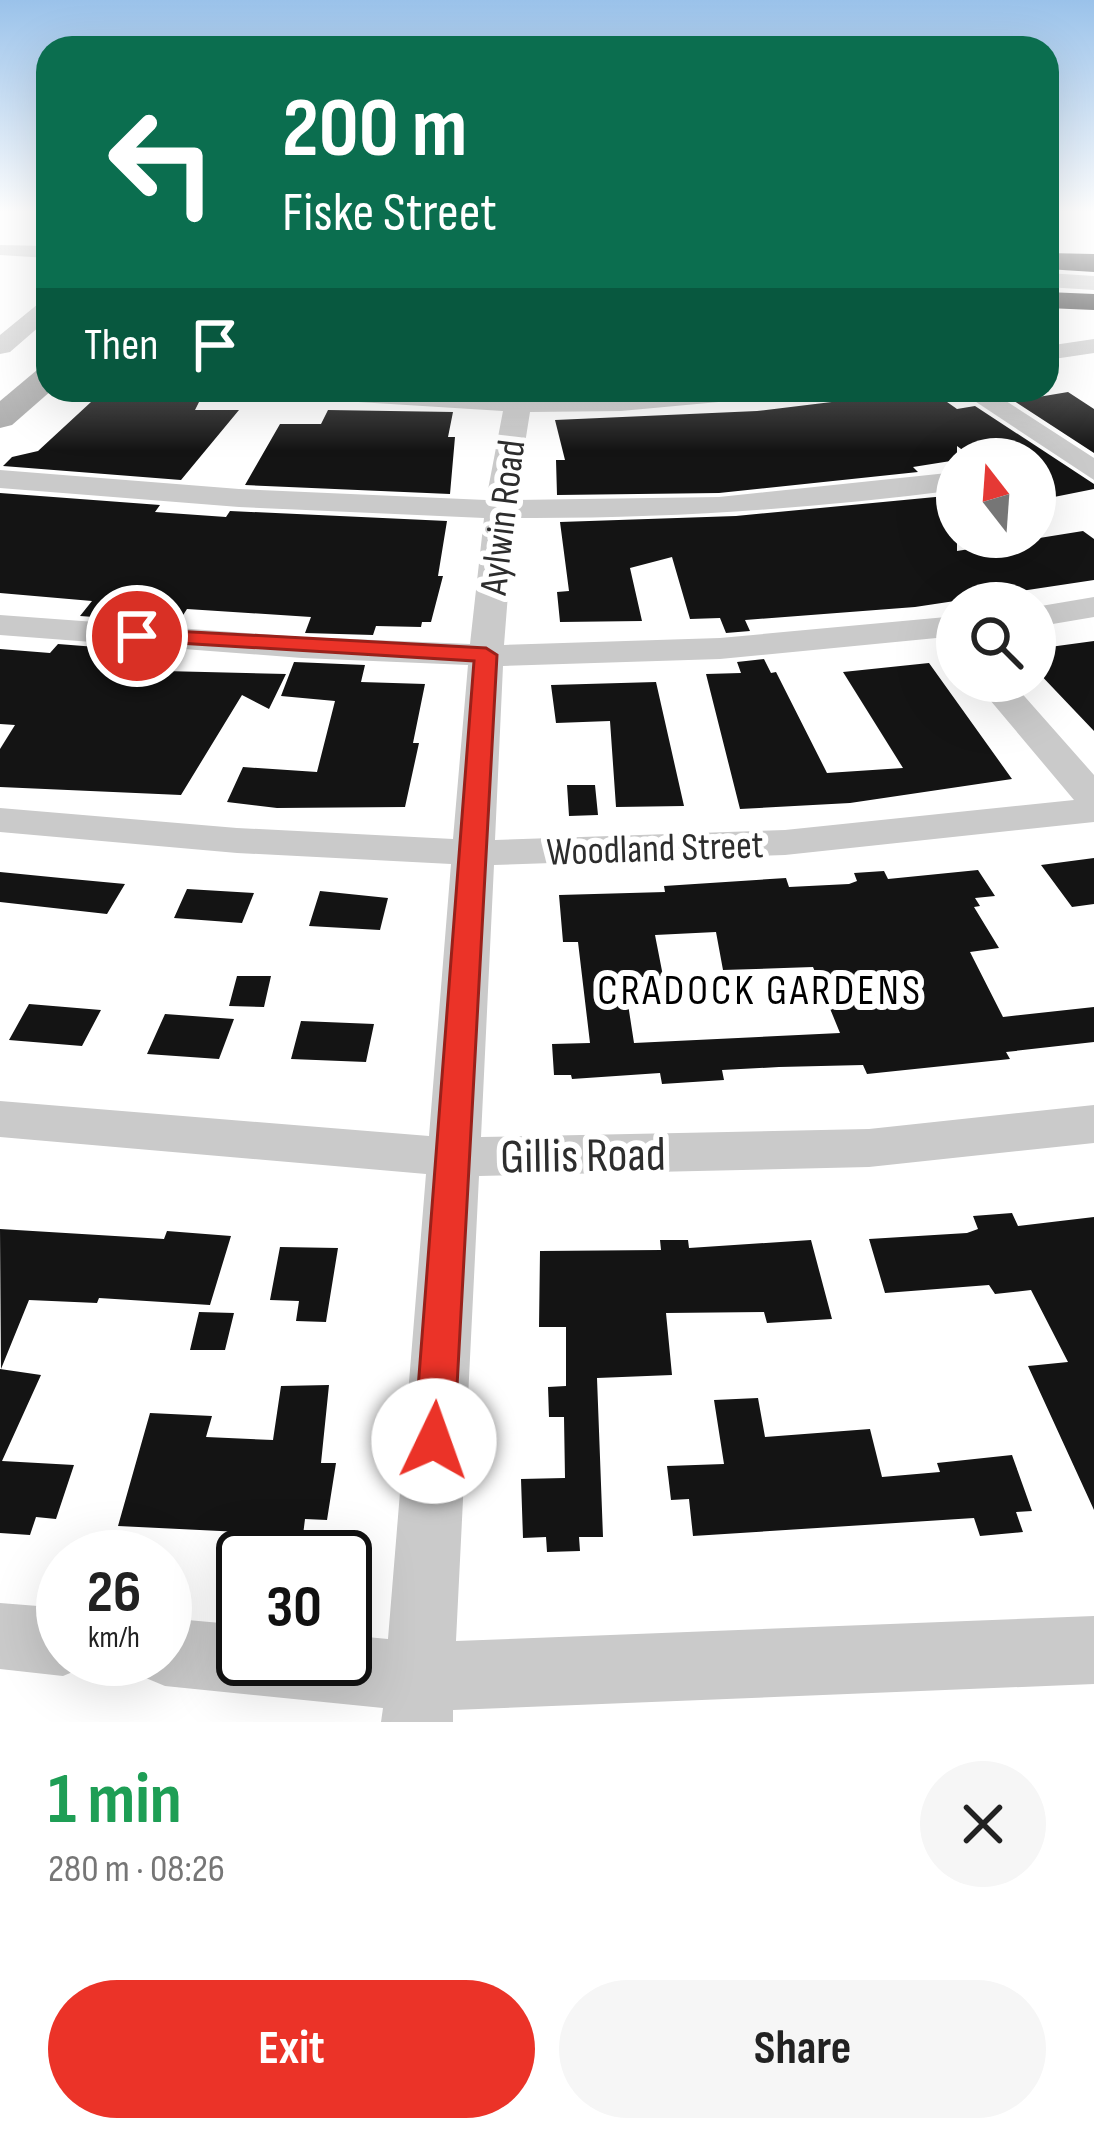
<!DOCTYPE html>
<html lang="en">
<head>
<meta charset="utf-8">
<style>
	:root { --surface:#fff; --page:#f6f6f6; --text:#222; --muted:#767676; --accent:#eb3328 }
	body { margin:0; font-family:"Sofia Sans Condensed",sans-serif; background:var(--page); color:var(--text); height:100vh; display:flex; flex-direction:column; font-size:45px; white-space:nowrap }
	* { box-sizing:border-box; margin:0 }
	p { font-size:39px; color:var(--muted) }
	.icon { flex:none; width:66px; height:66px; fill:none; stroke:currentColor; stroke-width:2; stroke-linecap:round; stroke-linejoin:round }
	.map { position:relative; height:1722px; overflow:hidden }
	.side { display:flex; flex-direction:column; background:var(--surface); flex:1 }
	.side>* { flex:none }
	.hud { position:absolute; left:36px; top:36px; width:1023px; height:366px; border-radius:36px; box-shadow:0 12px 48px #0002; background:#0b6e4f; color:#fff; overflow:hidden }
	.needle { width:78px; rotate:343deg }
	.buttons { position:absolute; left:936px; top:438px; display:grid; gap:24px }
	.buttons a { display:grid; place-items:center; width:120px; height:120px; border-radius:50%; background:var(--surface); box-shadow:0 12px 48px #0002; font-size:60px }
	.speed { position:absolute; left:36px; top:1530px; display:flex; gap:24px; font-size:60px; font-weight:700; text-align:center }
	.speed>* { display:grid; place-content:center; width:156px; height:156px; border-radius:50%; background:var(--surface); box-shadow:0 12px 48px #0002; line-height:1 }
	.speed small { font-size:30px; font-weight:400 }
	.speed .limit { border:6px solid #111; border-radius:18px; background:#fff; color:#111 }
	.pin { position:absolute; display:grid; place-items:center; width:102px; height:102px; color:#fff; margin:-51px; border:6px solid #fff; border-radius:50%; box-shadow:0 3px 12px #0007 }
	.me { position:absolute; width:132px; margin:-66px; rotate:3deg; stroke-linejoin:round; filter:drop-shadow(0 0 9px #0008) }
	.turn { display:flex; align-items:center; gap:42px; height:252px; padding:0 48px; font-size:54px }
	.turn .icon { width:156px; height:156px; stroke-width:2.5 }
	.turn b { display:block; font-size:84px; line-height:102px }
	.then { display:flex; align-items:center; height:114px; padding:0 48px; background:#0003; gap:24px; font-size:45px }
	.round { display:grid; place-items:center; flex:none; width:126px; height:126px; border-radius:63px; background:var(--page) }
	.overview { display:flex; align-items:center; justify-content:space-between; height:204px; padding:0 48px }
	h1 { font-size:72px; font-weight:700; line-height:90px; color:#1e9e55 }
	.cta { display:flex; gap:24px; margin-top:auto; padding:24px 48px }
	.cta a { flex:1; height:138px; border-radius:72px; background:var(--accent); color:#fff; font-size:48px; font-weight:700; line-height:138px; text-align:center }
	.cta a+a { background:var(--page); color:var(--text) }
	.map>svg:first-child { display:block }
</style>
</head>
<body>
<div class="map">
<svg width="1094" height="1722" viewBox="0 0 1094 1722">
	<rect width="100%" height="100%" fill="#fff"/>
	<path fill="#141414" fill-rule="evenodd" d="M1047 253 1094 254V272L1047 269Z
		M1047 292 1094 294V310L1047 308Z
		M104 390 202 396 195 410H239L181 480 3 466 12 457 38 451Z
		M930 390 957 409 975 406 1094 484V489L1054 497 1035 484V459H999L991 454 972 457 957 446V460L913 467 918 472 719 493 557 495 556 460H565L555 420 757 411Z
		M1068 392 1094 409V453L1014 401Z
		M328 410 453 412 448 437H455L450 494 245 485 280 424H321Z
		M0 493 160 505 155 512 226 517 230 511 447 521 438 576H443L431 622H422L421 627 376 626 373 635 305 633 311 617 187 609 178 623 80 616 92 601 0 593Z
		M946 496 957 506V551L1083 531 1094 539V580L915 607 745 620 750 631 726 633 720 618 690 619 672 557 630 568 642 621 560 622 557 592 569 591 560 522 736 516Z
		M1094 641V731L1035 669V649Z
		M58 644 160 652 153 662 164 671 286 674 269 709 242 695 181 795 0 787V749L15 725 0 724V649L50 653Z
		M764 659 771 673 776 672 827 773 903 768 843 672 929 663 1012 779 850 803 740 809 706 674 741 673 737 662Z
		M294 662 365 665 361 682 425 684 413 743H419L405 807 277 808 227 802 243 767 317 772 335 701 281 696Z
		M656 682 684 806 616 807 610 721 556 723 551 685Z
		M567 785H595L598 815 569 816Z
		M1094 858V904L1072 907 1041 865Z
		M978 870 995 896 975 898 980 906 974 907 999 948 970 952 1003 1017 1094 1007V1042L1006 1052 1010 1059 867 1074 863 1065 779 1067 722 1070 724 1080 662 1084 660 1073 572 1079 571 1075H554L552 1044 590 1043 578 942H563L559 895 665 892 664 886 786 878 789 887 849 884 857 881 854 873 884 871 888 879ZM716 932 723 970 813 967 840 1033 634 1043 624 978 663 976 655 935Z
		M0 872 61 878 125 884 107 914 0 902Z
		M187 889 254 893 242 923 174 918Z
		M320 891 388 898 380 930 309 926Z
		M237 976H271L264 1007 229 1006Z
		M29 1004 101 1010 82 1046 9 1040Z
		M165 1014 234 1019 219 1059 147 1054Z
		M301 1021 374 1024 366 1062 291 1059Z
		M1012 1213 1018 1226 1094 1217V1510L1028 1366 1068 1362 1031 1290 995 1294 989 1285 885 1293 869 1239 967 1233 978 1229 973 1216Z
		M0 1229 164 1239 167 1231 231 1236 210 1305 99 1298 97 1303 29 1300 1 1369Z
		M660 1240H688L689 1248 811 1240 832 1319 767 1323 764 1312 666 1313 672 1375 597 1378 603 1537H579L580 1551 547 1552 546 1537 523 1538 521 1479 565 1478 564 1417H549L548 1387 566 1386V1327H539L540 1251 661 1250Z
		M280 1247 338 1248 326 1322 296 1321 299 1301 270 1300Z
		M199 1312 234 1313 225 1350H190Z
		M0 1369 41 1375 2 1461 74 1465 56 1519 36 1517 30 1535 0 1533Z
		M329 1385 321 1463H336L327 1520 305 1519 303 1535 118 1526 150 1413 212 1416 206 1437 273 1440 281 1386Z
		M758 1398 765 1437 870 1429 882 1477 940 1472 937 1463 1012 1455 1032 1511 1016 1512 1023 1532 980 1536 974 1518 693 1536 689 1499 671 1500 667 1466 724 1464 714 1400Z"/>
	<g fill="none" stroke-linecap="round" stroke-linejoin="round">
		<path fill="#cacaca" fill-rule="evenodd" d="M0 245 48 246V258L0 255Z
			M1047 273 1094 276V290L1047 287Z
			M48 303V319L10 352 0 354V335L38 304Z
			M1094 339V353L1047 360V346Z
			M281 390 506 395 507 390H533L532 396 775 390 762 398 621 411 530 412 516 500 719 497 957 472V490C809 509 663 519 514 518L504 645 720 638 957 616V636L720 659 503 666 495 840 785 830 1074 800 974 681H1011L1094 775V822L785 855 494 865 481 1137 869 1129 1094 1105V1143L869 1167 479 1176 456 1641 1094 1616V1684L453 1710V1722H381L383 1708 165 1686 141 1676 134 1659H165V1618L243 1625V1659H345V1635L388 1639 426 1174 0 1137V1101L429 1136 451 864 237 853 0 832V808L237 828 453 839 468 665 302 658 0 635V615L302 637 470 644 484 518 239 507 0 488V470L239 489 486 500 503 411 294 398Z
			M958 390H989L1094 458V480Z
			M1094 597V617L1035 627V607Z
			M0 1603 63 1608V1659H90L87 1666 63 1676 0 1669Z"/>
		<path fill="#a5a5a5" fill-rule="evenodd" d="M48 368 52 390 12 425 0 428V401L37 370Z"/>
	</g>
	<linearGradient id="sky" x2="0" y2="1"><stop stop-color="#9ac2ea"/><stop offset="0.47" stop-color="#fff"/><stop offset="1" stop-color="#fff" stop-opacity="0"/></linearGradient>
	<rect width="1094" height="451" fill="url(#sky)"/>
	<path fill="#eb3328" stroke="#99211a" stroke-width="3" d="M137 629 486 648 497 655 454 1441 448 1453 434 1458 420 1453 414 1441 474 661 129 640V631Z"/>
	<g text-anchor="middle" stroke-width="12" stroke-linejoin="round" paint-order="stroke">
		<g font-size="39" fill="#2d2d2d" stroke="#fff">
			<text transform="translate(501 517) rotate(-83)" y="14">Aylwin Road</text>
			<text transform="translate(655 847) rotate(-2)" y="14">Woodland Street</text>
		</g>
		<g font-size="42" letter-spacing="3" fill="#000" stroke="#fff">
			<text x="760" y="1004">CRADOCK GARDENS</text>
		</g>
		<g font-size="48" fill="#2d2d2d" stroke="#fff">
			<text transform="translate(583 1154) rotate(-1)" y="17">Gillis Road</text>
		</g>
	</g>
</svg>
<div class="buttons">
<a><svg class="needle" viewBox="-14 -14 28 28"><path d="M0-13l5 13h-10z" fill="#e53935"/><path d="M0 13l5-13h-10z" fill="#767676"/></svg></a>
<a><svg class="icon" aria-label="search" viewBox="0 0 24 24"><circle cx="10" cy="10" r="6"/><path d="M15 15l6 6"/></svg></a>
</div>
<div class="speed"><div>26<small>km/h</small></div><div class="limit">30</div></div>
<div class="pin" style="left:137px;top:636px;background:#d93025"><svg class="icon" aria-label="arrive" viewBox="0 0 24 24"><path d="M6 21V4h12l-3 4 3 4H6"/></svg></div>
<svg class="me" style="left:434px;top:1441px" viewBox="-20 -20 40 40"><circle r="19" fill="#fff"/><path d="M0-13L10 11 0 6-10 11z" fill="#eb3328"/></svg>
<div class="hud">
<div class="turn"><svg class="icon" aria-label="left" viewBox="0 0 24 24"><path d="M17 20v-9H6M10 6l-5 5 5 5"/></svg><div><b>200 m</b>Fiske Street</div></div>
<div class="then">Then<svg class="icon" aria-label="arrive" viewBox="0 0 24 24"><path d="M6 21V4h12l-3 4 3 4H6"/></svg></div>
</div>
</div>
<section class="side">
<div class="overview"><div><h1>1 min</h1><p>280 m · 08:26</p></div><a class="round"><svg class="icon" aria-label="close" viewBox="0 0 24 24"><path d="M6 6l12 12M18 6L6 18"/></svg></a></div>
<div class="cta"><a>Exit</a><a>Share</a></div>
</section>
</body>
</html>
